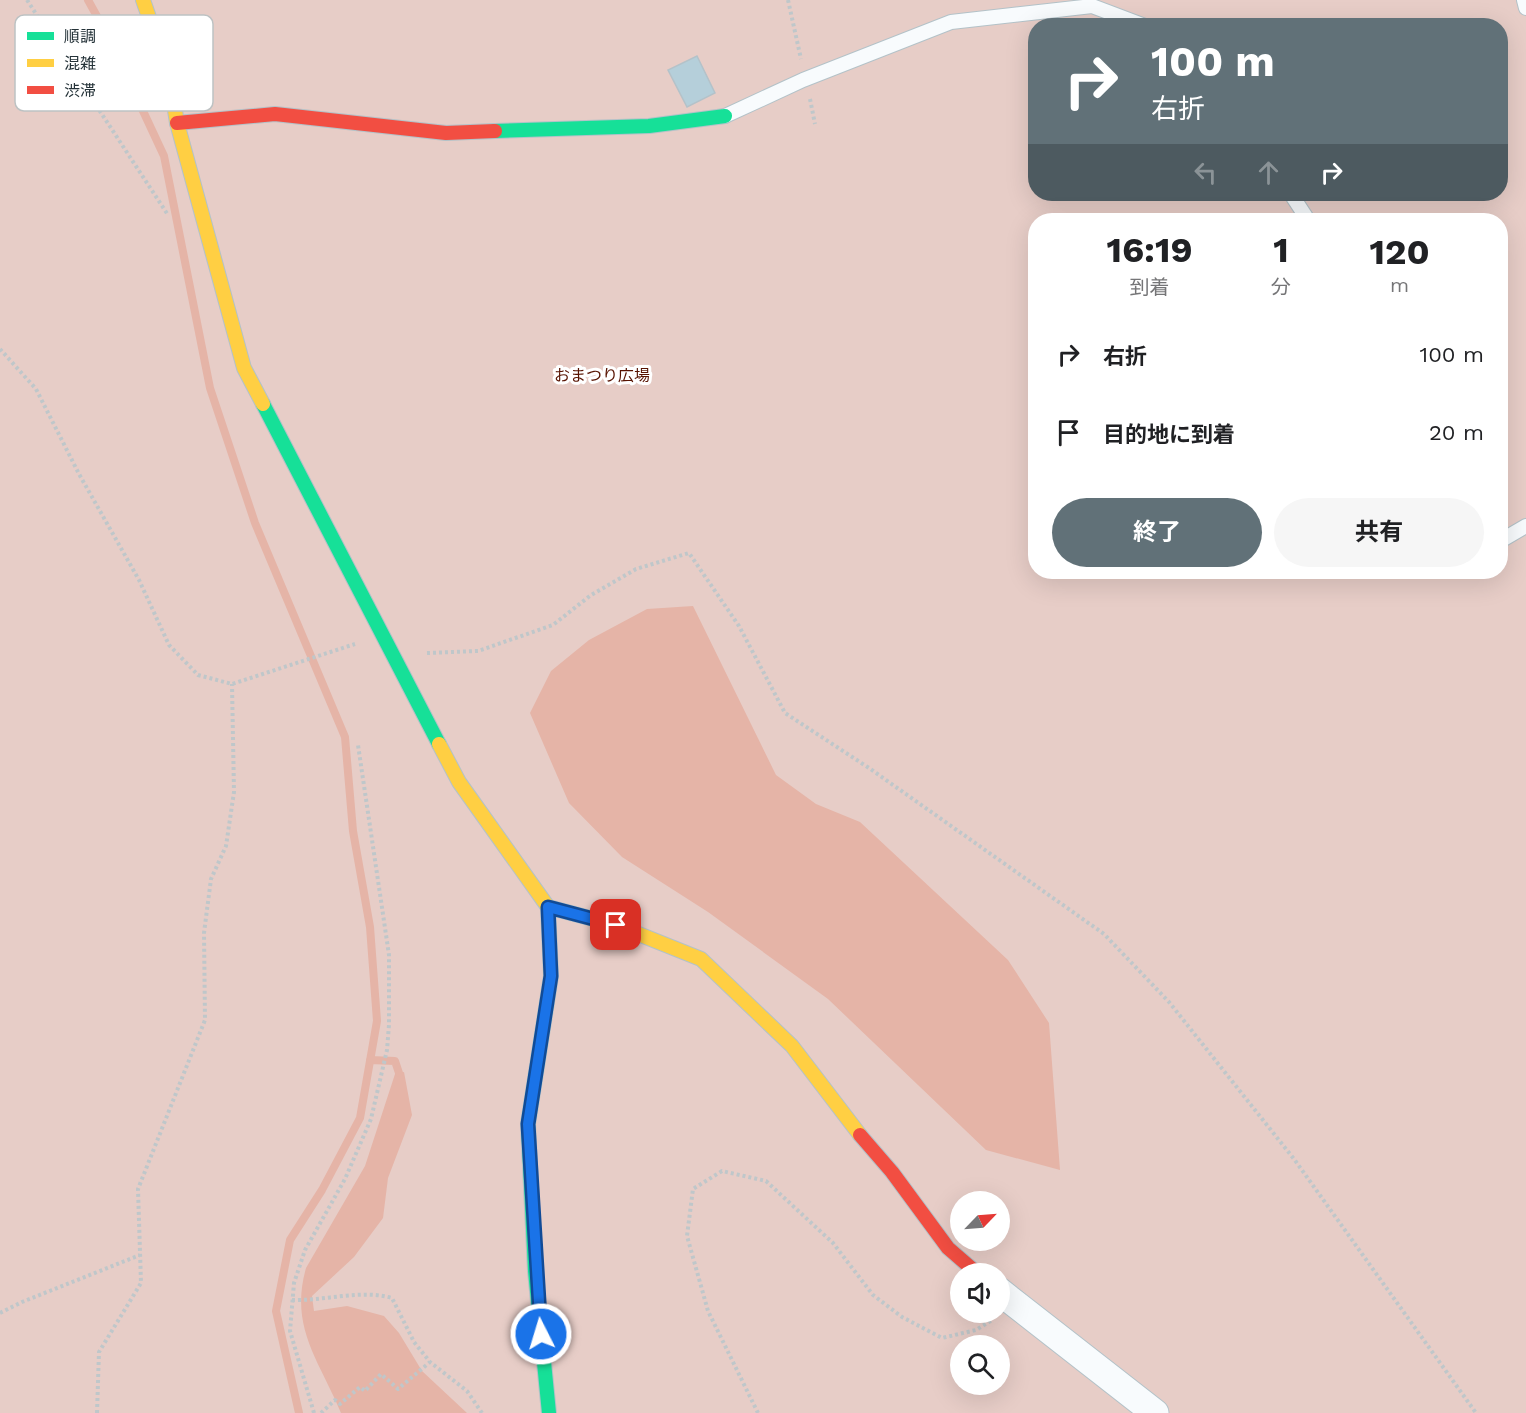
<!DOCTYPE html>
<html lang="ja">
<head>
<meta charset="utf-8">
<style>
	:root { --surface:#fff; --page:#f6f6f6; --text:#202124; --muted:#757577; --accent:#617178 }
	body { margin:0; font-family:"Work Sans","Noto Sans JP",sans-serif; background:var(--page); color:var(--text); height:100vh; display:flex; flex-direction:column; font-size:22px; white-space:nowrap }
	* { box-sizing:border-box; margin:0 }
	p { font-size:20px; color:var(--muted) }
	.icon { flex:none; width:33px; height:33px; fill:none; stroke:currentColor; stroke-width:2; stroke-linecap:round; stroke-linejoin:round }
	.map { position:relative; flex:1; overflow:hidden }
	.panel { position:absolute; left:1028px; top:213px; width:480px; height:366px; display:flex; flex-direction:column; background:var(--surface); border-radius:24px; box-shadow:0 6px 24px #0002 }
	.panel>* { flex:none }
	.hud { position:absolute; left:1028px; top:18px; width:480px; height:183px; border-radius:24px; box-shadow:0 6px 24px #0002; background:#617178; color:#fff; overflow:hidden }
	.needle { width:39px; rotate:65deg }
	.buttons { position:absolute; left:950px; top:1191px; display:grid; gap:12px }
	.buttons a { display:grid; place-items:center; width:60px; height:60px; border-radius:50%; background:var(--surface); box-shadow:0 6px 24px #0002; font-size:30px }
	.pin { position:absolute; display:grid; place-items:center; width:51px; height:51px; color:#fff; margin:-26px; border-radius:12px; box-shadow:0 3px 9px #0006 }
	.me { position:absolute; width:66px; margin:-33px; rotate:355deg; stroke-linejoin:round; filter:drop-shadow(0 0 4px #0008) }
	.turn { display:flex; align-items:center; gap:21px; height:126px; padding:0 24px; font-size:27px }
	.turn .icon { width:78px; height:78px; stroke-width:2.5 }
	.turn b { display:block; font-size:42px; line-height:51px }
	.lanes { display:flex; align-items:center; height:57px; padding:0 24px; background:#0003; justify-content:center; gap:30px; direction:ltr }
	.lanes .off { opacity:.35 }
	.eta { display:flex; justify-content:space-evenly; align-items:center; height:102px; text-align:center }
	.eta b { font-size:36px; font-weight:700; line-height:42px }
	.action { display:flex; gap:12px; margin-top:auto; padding:12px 24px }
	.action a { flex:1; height:69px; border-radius:36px; background:var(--accent); color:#fff; font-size:24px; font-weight:700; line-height:69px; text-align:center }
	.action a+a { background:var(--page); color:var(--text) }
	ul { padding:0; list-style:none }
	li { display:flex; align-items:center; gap:18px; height:78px; padding:0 24px }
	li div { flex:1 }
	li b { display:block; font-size:22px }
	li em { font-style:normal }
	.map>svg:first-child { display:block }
</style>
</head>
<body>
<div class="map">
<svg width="1526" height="1413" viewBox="0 0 1526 1413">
	<rect width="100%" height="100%" fill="#d3e6ef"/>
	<path fill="#e7cdc7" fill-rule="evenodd" d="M0 0H1526V1413H0ZM1035 26H1500V194H1035ZM1035 220H1500V572H1035ZM960 1202H999V1240H960ZM960 1274H999V1312H960ZM960 1346H999V1384H960Z"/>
	<path fill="#e5b4a7" d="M693 606 776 775 816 804 860 822 1008 960 1049 1023 1060 1170 986 1150 828 999 708 912 622 857 569 803 530 713 551 671 589 640 647 609Z
		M404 1072 412 1115 388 1178 383 1218 354 1257 312 1296 314 1311 347 1306 384 1316 399 1333 422 1371 467 1413H341C320 1361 289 1328 306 1268L365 1166 395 1074Z"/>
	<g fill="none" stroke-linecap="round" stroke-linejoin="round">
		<path stroke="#e5b4a7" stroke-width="8" d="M88 0 109 38 164 156 210 388 255 523 345 737 353 831 370 927 377 1021 360 1118 322 1190 290 1240 276 1311 299 1413
			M370 1060 395 1061 399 1073"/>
	</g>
	<path fill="#b5cfda" stroke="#b4c2c9" stroke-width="1.5" d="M697 56 715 93 687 107 668 70Z"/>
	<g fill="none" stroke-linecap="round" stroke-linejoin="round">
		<defs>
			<path id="lane" d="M1524 0 1526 8
				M725 116 803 80 951 22 1092 6 1145 26
				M1291 194 1308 220
				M1500 538 1502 540 1526 526"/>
			<path id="street" d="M999 1291 1155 1413"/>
			<path id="fast" d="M495 131 649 126 725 116
				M263 404 439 744
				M547 1002 528 1124 535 1271 549 1413"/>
			<path id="slow" d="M143 0 170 78 177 123 244 368 263 404
				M439 744 459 782 548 907 551 976 547 1002
				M548 907 616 925 701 959 792 1046 860 1135"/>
			<path id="jam" d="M177 123 275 114 446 133 495 131
				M860 1135 892 1172 948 1248 978 1274"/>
		</defs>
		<use href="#lane" stroke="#b3c2c8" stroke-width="16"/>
		<use href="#street" stroke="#b3c2c8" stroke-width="29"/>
		<use href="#fast" stroke="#b3c2c8" stroke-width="16"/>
		<use href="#slow" stroke="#b3c2c8" stroke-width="16"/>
		<use href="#jam" stroke="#b3c2c8" stroke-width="16"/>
		<path stroke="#bfc7ca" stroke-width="4" stroke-dasharray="3 3" stroke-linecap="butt" d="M27 0 168 215
			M788 0 801 59
			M810 99 815 124
			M0 349 36 389 79 474 139 580 169 645 198 675 232 684 355 644
			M427 653 478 651 553 625 591 595 636 569 689 553 739 626 785 713 869 768 1104 934 1169 1002 1294 1159 1476 1413
			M292 1300C325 1301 361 1289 392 1298L414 1342 430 1362 467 1391 482 1413
			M0 1313 22 1302 140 1255
			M97 1413 99 1352 141 1283 138 1189 205 1020 204 933 211 879 226 846 234 792 232 684
			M314 1413 290 1331 294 1283 305 1250 345 1179 371 1119 387 1050 389 1025V955L358 745
			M321 1413 335 1400 340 1404 360 1387 365 1391 381 1374 398 1389 430 1362
			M758 1413 708 1311 687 1236 693 1189 722 1171 766 1181 833 1243 873 1295 902 1317 942 1338 976 1330 992 1320"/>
		<use href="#lane" stroke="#f8fbfd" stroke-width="14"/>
		<use href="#street" stroke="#f8fbfd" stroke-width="27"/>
		<use href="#fast" stroke="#16e098" stroke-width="14"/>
		<use href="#slow" stroke="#ffcf43" stroke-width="14"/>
		<use href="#jam" stroke="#f24e42" stroke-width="14"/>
	</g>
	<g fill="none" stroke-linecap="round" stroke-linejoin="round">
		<defs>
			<path id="route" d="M541 1334 528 1124 551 976 548 907 616 925"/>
		</defs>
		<use href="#route" stroke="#114b97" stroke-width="15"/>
		<use href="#route" stroke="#1a73e8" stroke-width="10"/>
	</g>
	<g text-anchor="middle" stroke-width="6" stroke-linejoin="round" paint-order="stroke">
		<g font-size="16" fill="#571200" stroke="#fff">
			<text x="602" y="381">おまつり広場</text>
		</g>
	</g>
	<rect x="15" y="15" width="198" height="96" rx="9" fill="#fff" stroke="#bdc2c3" stroke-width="1.5"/>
	<rect x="27" y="32" width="27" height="8" fill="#16e098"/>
	<rect x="27" y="59" width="27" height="8" fill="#ffcf43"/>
	<rect x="27" y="86" width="27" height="8" fill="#f24e42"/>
	<g font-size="16" fill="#243238">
		<text x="64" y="42">順調</text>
		<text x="64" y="69">混雑</text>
		<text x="64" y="96">渋滞</text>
	</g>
</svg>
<div class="buttons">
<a><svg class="needle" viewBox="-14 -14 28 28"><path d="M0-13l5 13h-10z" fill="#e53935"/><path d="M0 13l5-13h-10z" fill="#757577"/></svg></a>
<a><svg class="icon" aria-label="sound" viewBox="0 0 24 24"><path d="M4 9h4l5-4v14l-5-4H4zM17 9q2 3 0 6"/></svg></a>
<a><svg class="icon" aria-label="search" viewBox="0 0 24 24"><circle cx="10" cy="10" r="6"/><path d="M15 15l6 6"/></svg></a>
</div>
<div class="pin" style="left:616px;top:925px;background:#d93025"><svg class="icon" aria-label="arrive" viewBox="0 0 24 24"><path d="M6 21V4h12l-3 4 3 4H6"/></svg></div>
<svg class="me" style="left:541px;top:1334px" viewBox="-20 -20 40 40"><circle r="17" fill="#1a73e8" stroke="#fff" stroke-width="3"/><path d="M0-11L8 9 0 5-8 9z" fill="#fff"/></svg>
<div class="hud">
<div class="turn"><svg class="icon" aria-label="right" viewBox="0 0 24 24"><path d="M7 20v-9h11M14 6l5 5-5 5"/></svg><div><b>100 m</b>右折</div></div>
<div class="lanes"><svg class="icon off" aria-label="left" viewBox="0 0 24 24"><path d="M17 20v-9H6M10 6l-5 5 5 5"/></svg><svg class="icon off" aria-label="ahead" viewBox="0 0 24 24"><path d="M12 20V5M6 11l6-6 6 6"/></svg><svg class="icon" aria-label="right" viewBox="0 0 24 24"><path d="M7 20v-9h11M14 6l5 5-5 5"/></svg></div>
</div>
<section class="panel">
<div class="eta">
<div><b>16:19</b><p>到着</p></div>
<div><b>1</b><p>分</p></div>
<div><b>120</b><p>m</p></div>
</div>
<ul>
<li><svg class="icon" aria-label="right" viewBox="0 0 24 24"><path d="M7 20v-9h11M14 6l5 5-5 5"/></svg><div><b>右折</b></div><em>100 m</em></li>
<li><svg class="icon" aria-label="arrive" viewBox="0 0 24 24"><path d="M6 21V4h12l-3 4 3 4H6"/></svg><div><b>目的地に到着</b></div><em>20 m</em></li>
</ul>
<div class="action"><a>終了</a><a>共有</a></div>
</section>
</div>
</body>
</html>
